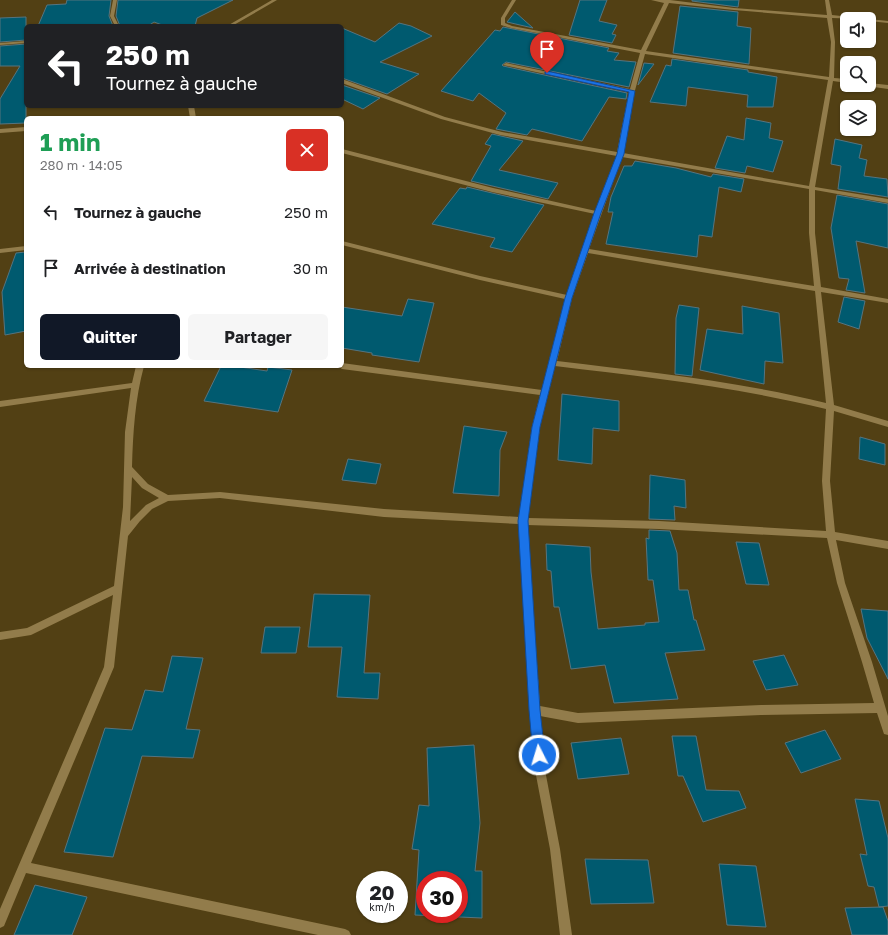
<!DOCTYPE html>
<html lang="fr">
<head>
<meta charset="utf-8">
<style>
	:root { --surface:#fff; --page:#f6f6f6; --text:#202124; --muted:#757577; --accent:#111827 }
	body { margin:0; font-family:"Golos Text",sans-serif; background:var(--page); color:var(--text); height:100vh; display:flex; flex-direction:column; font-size:15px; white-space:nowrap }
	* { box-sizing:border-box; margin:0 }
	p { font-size:13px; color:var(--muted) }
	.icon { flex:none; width:22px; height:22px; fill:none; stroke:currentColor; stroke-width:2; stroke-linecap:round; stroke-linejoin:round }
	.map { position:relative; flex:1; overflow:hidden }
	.sheet { position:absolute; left:24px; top:116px; width:320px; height:252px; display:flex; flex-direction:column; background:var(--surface); border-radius:6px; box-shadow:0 1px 3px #0004 }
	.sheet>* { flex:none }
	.top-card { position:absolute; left:24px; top:24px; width:320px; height:84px; border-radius:6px; box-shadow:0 1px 3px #0004; background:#202124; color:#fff; overflow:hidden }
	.tools { position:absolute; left:840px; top:12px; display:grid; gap:8px }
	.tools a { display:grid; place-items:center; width:36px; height:36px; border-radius:6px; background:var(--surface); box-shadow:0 1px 3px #0004; font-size:20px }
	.speed { position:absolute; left:356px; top:871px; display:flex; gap:8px; font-size:20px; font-weight:700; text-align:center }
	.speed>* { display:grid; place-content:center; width:52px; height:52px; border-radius:50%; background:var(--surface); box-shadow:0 1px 3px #0004; line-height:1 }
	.speed small { font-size:10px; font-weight:400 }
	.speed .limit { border:6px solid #d22; background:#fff; color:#111 }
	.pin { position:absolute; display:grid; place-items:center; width:34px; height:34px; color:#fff; margin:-41px -17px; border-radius:50% 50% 50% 0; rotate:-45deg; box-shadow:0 0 4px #0007 }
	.pin .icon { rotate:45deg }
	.me { position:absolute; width:44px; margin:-22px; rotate:355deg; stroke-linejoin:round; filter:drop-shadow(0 0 3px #0008) }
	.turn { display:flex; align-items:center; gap:14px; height:84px; padding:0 16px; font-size:18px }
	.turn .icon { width:52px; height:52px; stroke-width:2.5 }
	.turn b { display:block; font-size:28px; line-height:34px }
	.round { display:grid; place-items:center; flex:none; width:42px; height:42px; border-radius:6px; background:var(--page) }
	.overview { display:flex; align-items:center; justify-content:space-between; height:68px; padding:0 16px }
	h1 { font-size:24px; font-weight:700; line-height:30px; color:#1e9e55 }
	.cta { display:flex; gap:8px; margin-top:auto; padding:8px 16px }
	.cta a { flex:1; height:46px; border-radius:6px; background:var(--accent); color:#fff; font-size:16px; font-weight:700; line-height:46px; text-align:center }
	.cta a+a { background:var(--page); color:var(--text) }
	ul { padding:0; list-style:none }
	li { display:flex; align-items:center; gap:12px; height:56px; padding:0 16px }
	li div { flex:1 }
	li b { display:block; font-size:15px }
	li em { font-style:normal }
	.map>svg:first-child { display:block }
</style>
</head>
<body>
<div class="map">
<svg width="888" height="935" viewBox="0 0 888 935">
	<rect width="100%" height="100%" fill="#3e331c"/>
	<path fill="#524014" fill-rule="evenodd" d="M0 0H888V935H0ZM847 19H869V41H847ZM26 26H342V106H26ZM847 63H869V85H847ZM847 107H869V129H847ZM26 118H342V366H26ZM365 880H399V914H365ZM425 880H459V914H425Z"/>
	<path fill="#005a6f" stroke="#55747f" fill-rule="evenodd" d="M67 0H111L109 16 113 26H38L47 5 66 4Z
		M118 0H233L197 18 195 26H165L154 22 148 26H120L116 16Z
		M580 0H607L599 21 617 25 612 34 616 35 612 43 569 35Z
		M692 0H739L738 7 692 1Z
		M680 6 738 12 737 26 751 28 749 64 673 53Z
		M515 12 533 28 507 22Z
		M26 17V40L0 42V18Z
		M399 23 411 26 432 36 380 62 419 74 387 94 342 78V28L375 42Z
		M503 27 609 48 607 51 619 53 614 60 636 62 629 87 506 62 502 65 503 66 627 93 626 99 609 97 582 141 532 129 527 135 496 129 506 113 479 93 473 101 441 91 495 30 500 31Z
		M26 44V123L0 124V99L20 66H0V46Z
		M672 59 748 70V72L777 77 773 107H747L748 95 688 87 686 106 650 102 666 65 671 66Z
		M644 63 654 64 638 85Z
		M342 85 380 98 363 109 342 99Z
		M746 118 771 123 769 138 783 141 773 172 747 166 745 173 715 168 727 136 744 140Z
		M492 134 523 141 499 170 558 183 548 199 471 181 491 146 485 144Z
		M835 139 862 145 859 158 867 160 864 176 887 179 888 197 838 189 841 166 831 164Z
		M635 161 676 168 711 177 713 174 744 179 741 192 719 187 712 237 699 235 697 257 606 244 613 212H608L611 197 624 166H632Z
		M467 187 492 193 544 205 512 252 490 247 495 238 432 224 460 188 466 189Z
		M837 195 888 204V248L856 241 865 293 846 290 849 279 839 278 831 228Z
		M26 252V331L5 335 2 292 16 253Z
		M844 297 865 301 859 329 838 322Z
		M408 299 434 303 419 362 372 355V353L342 348V307L402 316Z
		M679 305 699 308 692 376 675 374 676 318Z
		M742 306 779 313 783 363 765 361 764 384 700 370 707 329 743 334Z
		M221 366H233L267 371 268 367 292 370 278 412 204 401Z
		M562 394 619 401V431L593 428 592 464 558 460Z
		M464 426 507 432 500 450 499 496 453 493Z
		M860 437 885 444V465L859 459Z
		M348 459 381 464 376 484 342 480Z
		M650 475 685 480 686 508 674 506 675 520 649 519Z
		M649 530 670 531 677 553 679 590H688L694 620H696L705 650 665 653 678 699 614 703 605 665 571 669 559 607H554L551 571 547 570 546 544 590 547 591 572 598 629 645 625V623L659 622 653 580H648L646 538 649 539Z
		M736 542 759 543 769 585 746 584Z
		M314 594 370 595 364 673H380L378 699 337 697 342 647H308Z
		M861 609 888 611V679L867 638Z
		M265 627H300L296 653H261Z
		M784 655 798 685 766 690 753 661Z
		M172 656 203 658 186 729 200 730 193 758 142 756 113 857 64 852 105 728 132 730 145 690 163 692Z
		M825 730 841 759 801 773 785 743Z
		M672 736H696L706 790 739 791 746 808 703 822 683 776H678Z
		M621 738 629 774 578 779 571 743Z
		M474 745 480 823 475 871H482V918L415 915 419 850 412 849 419 805 429 806 427 748ZM425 880H459V914H425Z
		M855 799 879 801 888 838V906L879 907 874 887 868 886 860 854 867 855Z
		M585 859 648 860 654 903 591 904Z
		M719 864 756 866 766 927 727 925Z
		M35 885 87 897 72 935H14Z
		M883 907 888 921V935H852L845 908Z"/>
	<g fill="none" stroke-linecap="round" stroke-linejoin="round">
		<path fill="#927c4b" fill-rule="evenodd" d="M113 0H117L114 16 119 26H115L110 16Z
			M272 0H277L232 26H227Z
			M512 0H516L505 18V23L512 26 641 50 664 3 651 0H670L734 8 827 15 825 0H829L832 15 859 18 861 19 832 18 835 42 834 78 847 79V83L833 81 815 187 888 199V203L815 190V233L821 287 888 299V303L821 292 834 405 888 421V427L834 411 830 481 835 532 888 541V549L836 540 845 583 872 662 888 716V735L884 734 877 713 761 715 578 723 540 716 545 770 560 849 572 935H560L550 849 535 770 519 524 384 517 220 498 168 501 152 509 140 521 128 536 114 667 31 863 345 929 349 931 351 935H318L26 873 4 926 0 928V909L104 667 113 595 31 635 0 640V632L27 628 114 586 123 507 125 432 131 388 0 407V401L132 383 136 366H144C135 399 133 433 132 467L148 484 168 495 220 492 384 509 519 517 532 427 540 395 342 369 338 366H342V363L542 390 565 299 480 280 342 245V241L480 276 567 295 595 214 492 192 342 153V149L493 188 596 211 617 156 500 135 441 119 342 83V79L445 117 502 132 617 152 629 92 503 65 506 63 630 89 640 53 511 28 501 25V18ZM669 3 734 10 827 18 831 42 829 77 646 51ZM645 54 828 80 809 186 623 153 634 94ZM622 157 809 189V233L814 286 589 249ZM588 253 815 291 826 403C738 381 647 372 557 361L572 298ZM555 366C646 377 737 387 826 409L822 481 826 531 659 521 528 518 540 427ZM132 477 142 488 159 498 146 505 130 521ZM527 525 659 529 827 538 837 583 862 662 874 703 761 705 578 713 540 706Z
			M867 19H869L888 21V23L869 21V19Z
			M26 41V43L0 45V43Z
			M869 83 888 85V89L867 86 866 85H869Z
			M188 106H194L196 118H190Z
			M26 127V131L0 133V129Z
			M26 246V250L0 253V249Z"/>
	</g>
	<path fill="#1a73e8" stroke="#114b97" d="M547 71 635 91 624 154 601 213 572 298 540 427 528 521 540 710 545 755 543 759 539 761 535 759 533 755 529 710 518 521 532 427 565 298 594 213 617 154 629 92 545 74V72Z"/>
</svg>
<div class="tools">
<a><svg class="icon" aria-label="sound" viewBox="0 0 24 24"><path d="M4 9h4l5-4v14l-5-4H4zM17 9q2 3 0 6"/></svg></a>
<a><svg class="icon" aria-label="search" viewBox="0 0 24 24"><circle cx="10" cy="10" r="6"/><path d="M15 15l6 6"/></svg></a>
<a><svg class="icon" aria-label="layers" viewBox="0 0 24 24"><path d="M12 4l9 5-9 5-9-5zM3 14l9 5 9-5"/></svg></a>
</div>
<div class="speed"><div>20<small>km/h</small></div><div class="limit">30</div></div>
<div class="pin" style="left:547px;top:73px;background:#d93025"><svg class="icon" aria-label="arrive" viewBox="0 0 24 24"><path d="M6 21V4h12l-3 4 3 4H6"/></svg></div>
<svg class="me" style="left:539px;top:755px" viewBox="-20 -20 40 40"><circle r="17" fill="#1a73e8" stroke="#fff" stroke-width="3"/><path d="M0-11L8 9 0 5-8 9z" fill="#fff"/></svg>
<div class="top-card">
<div class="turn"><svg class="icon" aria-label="left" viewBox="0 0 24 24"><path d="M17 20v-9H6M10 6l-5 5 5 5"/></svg><div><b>250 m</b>Tournez à gauche</div></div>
</div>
<section class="sheet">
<div class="overview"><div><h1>1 min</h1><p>280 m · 14:05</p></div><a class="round" style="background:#d93025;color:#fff"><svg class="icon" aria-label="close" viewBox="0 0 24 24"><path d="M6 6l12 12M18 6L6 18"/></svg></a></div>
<ul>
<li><svg class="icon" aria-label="left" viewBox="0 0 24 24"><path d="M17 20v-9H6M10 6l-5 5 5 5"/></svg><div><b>Tournez à gauche</b></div><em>250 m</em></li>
<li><svg class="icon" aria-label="arrive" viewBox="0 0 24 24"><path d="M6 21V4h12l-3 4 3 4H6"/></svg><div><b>Arrivée à destination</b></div><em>30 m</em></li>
</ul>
<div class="cta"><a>Quitter</a><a>Partager</a></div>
</section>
</div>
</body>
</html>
